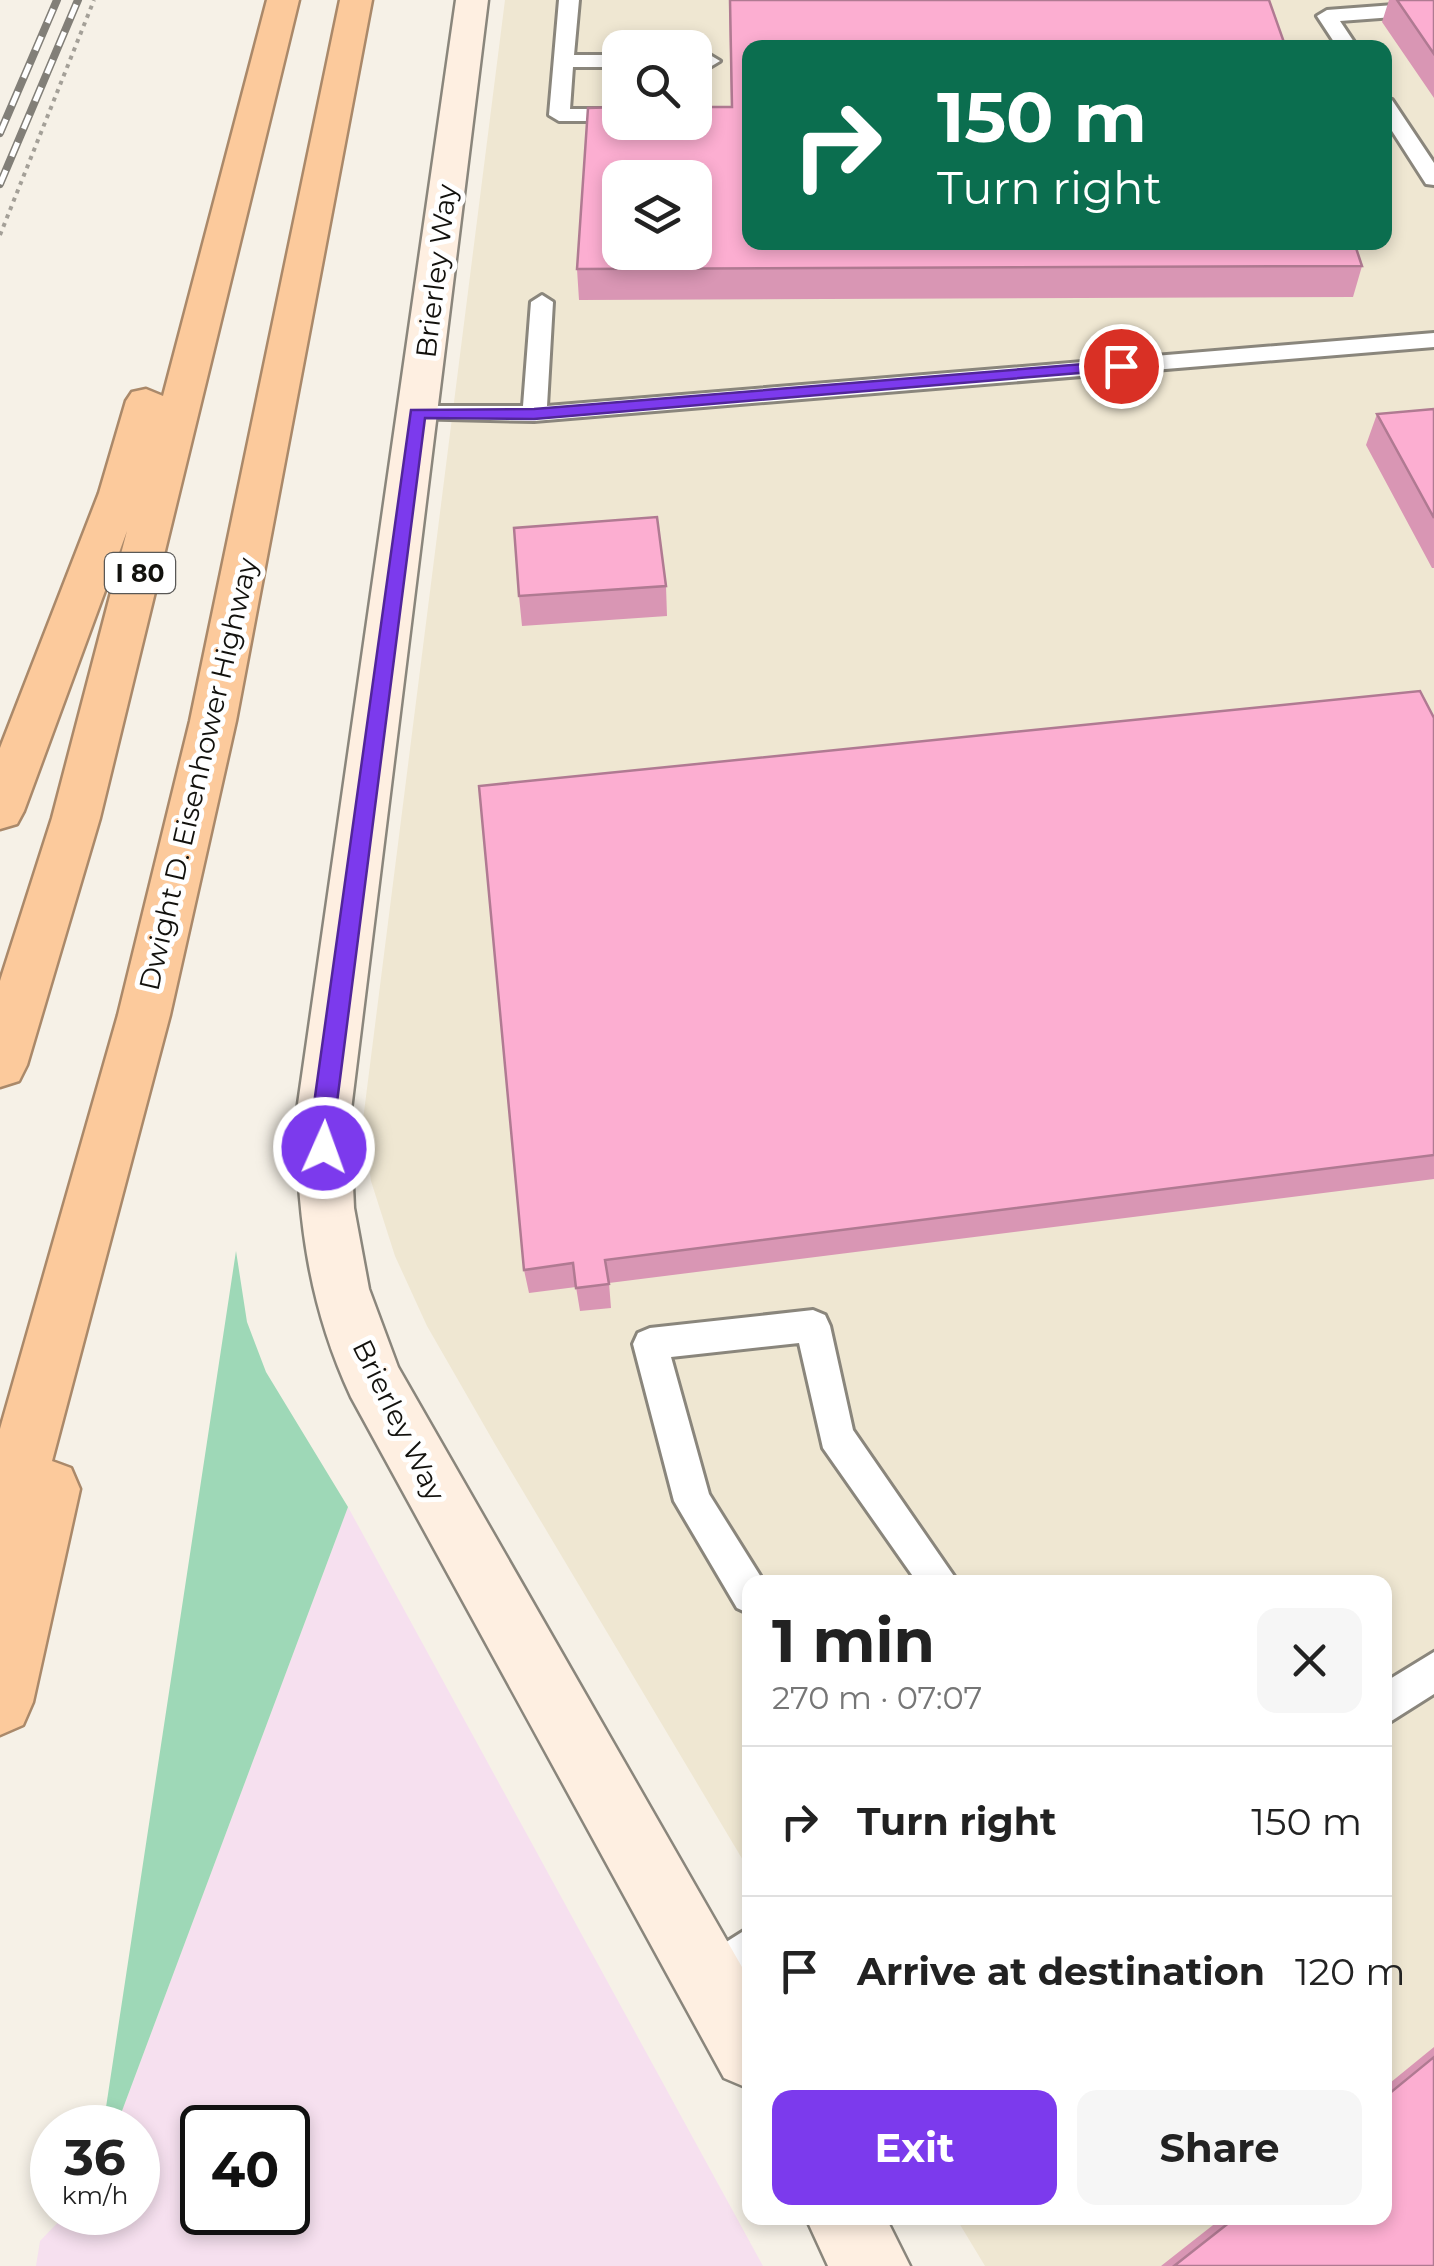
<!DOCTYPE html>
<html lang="en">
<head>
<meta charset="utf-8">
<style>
	:root { --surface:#fff; --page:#f6f6f6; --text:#222; --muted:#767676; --line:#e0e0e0; --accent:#7c3aed }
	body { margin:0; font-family:Montserrat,sans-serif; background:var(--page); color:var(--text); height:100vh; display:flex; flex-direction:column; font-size:38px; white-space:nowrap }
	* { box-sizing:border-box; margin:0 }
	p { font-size:32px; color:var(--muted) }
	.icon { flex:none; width:55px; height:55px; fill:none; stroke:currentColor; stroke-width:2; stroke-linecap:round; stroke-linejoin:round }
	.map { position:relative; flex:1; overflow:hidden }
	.panel { position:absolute; left:742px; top:1575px; width:650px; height:650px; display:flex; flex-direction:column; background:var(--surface); border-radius:20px; box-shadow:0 5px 15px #0003 }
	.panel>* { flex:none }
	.banner { position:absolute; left:742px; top:40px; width:650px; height:210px; border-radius:20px; box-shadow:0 5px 15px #0003; background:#0b6e4f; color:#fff; overflow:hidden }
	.controls { position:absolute; left:602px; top:30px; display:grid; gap:20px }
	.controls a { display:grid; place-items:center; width:110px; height:110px; border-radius:20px; background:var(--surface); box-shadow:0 5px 15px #0003; font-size:50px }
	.speed { position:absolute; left:30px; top:2105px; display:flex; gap:20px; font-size:50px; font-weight:700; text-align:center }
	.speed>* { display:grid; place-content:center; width:130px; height:130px; border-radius:50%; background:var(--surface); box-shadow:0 5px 15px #0003; line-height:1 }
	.speed small { font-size:25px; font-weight:400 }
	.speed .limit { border:5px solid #111; border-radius:15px; background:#fff; color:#111 }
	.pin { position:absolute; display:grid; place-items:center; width:85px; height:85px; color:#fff; margin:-42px; border:5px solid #fff; border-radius:50%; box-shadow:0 2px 10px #0007 }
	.me { position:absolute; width:110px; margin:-55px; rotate:2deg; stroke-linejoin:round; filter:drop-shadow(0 0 8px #0008) }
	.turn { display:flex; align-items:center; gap:35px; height:210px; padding:0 30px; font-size:45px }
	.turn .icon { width:130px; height:130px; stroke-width:2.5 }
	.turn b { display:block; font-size:70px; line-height:85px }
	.round { display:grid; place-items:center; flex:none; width:105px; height:105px; border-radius:20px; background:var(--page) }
	.overview { display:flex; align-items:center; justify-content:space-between; height:170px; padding:0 30px }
	h1 { font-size:60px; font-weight:700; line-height:75px }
	.button { display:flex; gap:20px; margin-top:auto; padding:20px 30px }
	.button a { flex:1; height:115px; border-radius:20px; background:var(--accent); color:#fff; font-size:40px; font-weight:700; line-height:115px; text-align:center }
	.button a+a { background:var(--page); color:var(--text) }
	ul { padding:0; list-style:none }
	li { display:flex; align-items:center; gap:30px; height:150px; padding:0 30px; border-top:2px solid var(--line) }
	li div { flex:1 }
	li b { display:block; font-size:38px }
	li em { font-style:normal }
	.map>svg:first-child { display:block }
</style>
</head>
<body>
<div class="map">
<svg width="1434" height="2266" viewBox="0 0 1434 2266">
	<rect width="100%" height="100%" fill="#f6f1e7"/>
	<path fill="#f6e0ef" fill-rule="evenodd" d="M348 1507 763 2266H36L40 2241 67 2213 138 2212V2128L116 2127ZM202 2128H288V2212H202Z"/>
	<path fill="#efe7d2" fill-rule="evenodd" d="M505 0H1434V2266H985L956 2218H1385V1582H750V1872L496 1446 427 1326 395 1256 371 1181 363 1120ZM620 48H695V122H620ZM750 48H1385V242H750ZM620 178H695V252H620Z"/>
	<path fill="#9ed8b7" d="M236 1251 247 1322 266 1372 348 1507 116 2127H103Z"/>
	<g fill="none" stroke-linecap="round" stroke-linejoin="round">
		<defs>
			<path id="lane" d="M559 0H579L574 55H620V67H573L570 109H620V121H559L549 115Z
				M1434 2V14L1340 21 1358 48H1338L1317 16 1327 10Z
				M695 55H710L720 61 710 67H695Z
				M1385 98 1392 100 1434 163V185L1426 184 1385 120Z
				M542 295 553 302 547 406 1434 333V347L534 421 409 418 405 413 417 406H523L531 302Z
				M813 1310 825 1315 830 1326 853 1430 958 1582H917L823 1448 799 1343 671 1357 709 1494 764 1582H750V1614L737 1608 674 1501 633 1344 638 1333 650 1328Z
				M1434 1652V1694L1385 1725V1682Z
				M750 1927V1974L708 1999 693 1993 687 1978 693 1963Z"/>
			<path id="secondary" d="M456 0H488L350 1118 354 1208 369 1289 398 1367 750 1981V2089L724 2078 351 1397C308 1304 298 1220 296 1118Z
				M806 2218H886L910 2266H828Z"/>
			<path id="highway" d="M267 0H299L100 818 27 1065 19 1081 0 1087V981L52 818 127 531 24 811 17 824 0 829V748L99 493 126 401 132 392 146 389 163 396Z
				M340 0H372L236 721 170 1015 52 1461 71 1468 80 1489 33 1702 23 1725 0 1735V1429L118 1015 190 721Z"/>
		</defs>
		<use href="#lane" stroke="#8a867c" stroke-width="6"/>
		<use href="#secondary" stroke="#8a867c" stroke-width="5"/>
		<use href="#highway" stroke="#aa896a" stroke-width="5"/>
		<path stroke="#a4a098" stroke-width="4" stroke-dasharray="4 5" stroke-linecap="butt" d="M0 235 94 0"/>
		<use href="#lane" fill="#fff" fill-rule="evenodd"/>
		<use href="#secondary" fill="#feefe1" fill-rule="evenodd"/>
		<use href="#highway" fill="#fcca9c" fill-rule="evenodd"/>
		<defs>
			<path id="rail" d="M0 133 57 0
				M0 184 78 0"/>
		</defs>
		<use href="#rail" stroke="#827f78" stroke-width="8"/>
		<use href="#rail" stroke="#fff" stroke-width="5" stroke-dasharray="15" stroke-linecap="butt"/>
	</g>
	<path fill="#d996b4" d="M729 0 1362 266 1353 297 579 300 577 269 731 107Z
		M1389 0H1434V98L1382 22Z
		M1434 409V568H1432L1366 445 1377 414Z
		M666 586 667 616 522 626 519 596Z
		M1434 718V1179L609 1283 611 1308 580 1311 576 1287 529 1293 524 1270Z
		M1434 2047V2266H1161L1222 2218H1385V2087Z"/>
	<path fill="#fcaed1" stroke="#b07a92" stroke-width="2.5" fill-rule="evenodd" d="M730 0H1269L1286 48H750V242H1354L1362 266 577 269 588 108 620 107V122H695V107H732ZM620 178H695V252H620Z
		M1397 0H1434V54Z
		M1434 409V518L1377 414Z
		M657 517 666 586 519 596 514 528Z
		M1420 691 1434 718V1155L605 1260 609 1284 576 1288 573 1263 524 1270 479 786Z
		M1434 2057V2266H1174L1235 2218H1385V2097Z"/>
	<path fill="#7c3aed" stroke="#51269a" stroke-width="2.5" d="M1121 361 1127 362V369L534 419 425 418 335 1118 332 1155H316L312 1118 411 410 534 409Z"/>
	<g text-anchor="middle" stroke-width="10" stroke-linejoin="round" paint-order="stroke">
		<rect fill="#fff" stroke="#595856" stroke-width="2.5" x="105" y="553" width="70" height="40" rx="8"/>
		<g font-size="25" font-weight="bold" fill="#12110d">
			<text x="140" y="582">I 80</text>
		</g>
		<g font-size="28" fill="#12110d" stroke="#fff">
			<text transform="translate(436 271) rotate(-83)" y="10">Brierley Way</text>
			<text transform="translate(198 774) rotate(-77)" y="10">Dwight D. Eisenhower Highway</text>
			<text transform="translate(399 1420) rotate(64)" y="10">Brierley Way</text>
		</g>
	</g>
</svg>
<div class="controls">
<a><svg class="icon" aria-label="search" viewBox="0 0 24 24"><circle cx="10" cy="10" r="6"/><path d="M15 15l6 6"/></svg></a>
<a><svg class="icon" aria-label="layers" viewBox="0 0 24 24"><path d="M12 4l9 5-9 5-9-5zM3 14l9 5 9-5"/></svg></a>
</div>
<div class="speed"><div>36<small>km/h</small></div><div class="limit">40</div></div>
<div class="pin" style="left:1121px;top:366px;background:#d93025"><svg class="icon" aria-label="arrive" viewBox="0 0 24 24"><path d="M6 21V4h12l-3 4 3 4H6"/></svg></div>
<svg class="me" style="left:324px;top:1148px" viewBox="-20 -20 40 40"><circle r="17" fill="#7c3aed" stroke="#fff" stroke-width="3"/><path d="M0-11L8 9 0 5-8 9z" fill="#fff"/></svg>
<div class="banner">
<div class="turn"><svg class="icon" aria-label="right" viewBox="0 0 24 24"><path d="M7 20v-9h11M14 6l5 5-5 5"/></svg><div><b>150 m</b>Turn right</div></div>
</div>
<section class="panel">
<div class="overview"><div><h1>1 min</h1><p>270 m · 07:07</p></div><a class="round"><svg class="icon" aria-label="close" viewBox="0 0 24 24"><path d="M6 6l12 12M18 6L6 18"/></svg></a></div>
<ul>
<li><svg class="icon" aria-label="right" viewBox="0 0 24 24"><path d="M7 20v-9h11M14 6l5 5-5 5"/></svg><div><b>Turn right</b></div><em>150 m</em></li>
<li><svg class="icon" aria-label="arrive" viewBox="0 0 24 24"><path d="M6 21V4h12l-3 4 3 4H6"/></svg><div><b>Arrive at destination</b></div><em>120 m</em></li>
</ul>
<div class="button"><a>Exit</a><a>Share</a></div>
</section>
</div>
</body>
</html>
